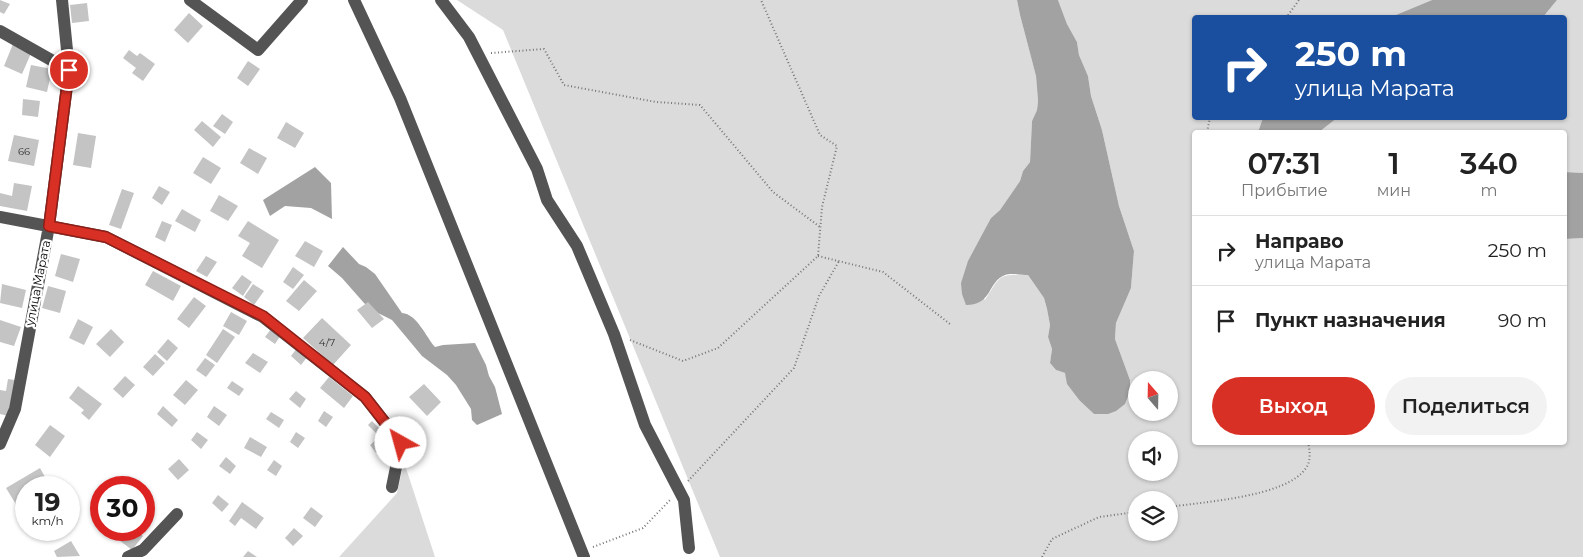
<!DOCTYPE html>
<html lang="ru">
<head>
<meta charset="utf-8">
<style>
	:root { --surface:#fff; --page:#f2f2f2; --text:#222; --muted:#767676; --line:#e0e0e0; --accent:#d93025 }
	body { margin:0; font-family:Montserrat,sans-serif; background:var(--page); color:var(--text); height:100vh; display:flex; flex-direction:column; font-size:19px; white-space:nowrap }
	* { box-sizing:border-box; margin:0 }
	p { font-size:16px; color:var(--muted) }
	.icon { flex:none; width:28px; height:28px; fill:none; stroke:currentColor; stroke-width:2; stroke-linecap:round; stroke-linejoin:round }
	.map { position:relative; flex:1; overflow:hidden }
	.sheet { position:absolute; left:1192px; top:130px; width:375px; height:315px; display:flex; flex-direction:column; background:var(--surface); border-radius:5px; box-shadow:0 1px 4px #0004 }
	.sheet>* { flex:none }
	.banner { position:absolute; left:1192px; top:15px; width:375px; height:105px; border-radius:5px; box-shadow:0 1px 4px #0004; background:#1a4fa0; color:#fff; overflow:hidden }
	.needle { width:32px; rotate:340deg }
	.fabs { position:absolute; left:1128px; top:371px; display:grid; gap:10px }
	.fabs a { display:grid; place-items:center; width:50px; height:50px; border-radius:50%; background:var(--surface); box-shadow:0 1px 4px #0004; font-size:25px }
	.speed { position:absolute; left:15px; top:476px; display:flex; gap:10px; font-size:25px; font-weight:700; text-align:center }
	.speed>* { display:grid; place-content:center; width:65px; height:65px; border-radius:50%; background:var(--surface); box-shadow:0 1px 4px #0004; line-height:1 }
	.speed small { font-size:12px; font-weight:400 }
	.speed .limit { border:8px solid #d22; background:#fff; color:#111 }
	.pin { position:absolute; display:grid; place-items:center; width:42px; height:42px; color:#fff; margin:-21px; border:2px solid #fff; border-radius:50%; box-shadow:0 1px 5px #0007 }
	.me { position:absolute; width:55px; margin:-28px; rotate:322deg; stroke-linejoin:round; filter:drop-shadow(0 0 4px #0008) }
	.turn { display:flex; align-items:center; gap:18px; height:105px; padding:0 20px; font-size:22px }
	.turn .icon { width:65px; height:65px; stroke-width:2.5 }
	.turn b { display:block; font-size:35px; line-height:42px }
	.eta { display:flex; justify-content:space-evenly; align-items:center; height:85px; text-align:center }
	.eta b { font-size:30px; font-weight:600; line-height:35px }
	.cta { display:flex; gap:10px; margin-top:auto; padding:10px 20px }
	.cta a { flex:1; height:58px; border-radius:30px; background:var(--accent); color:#fff; font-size:20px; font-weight:600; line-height:58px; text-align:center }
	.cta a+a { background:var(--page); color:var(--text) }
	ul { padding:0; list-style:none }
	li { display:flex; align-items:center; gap:15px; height:70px; padding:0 20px; border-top:1px solid var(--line) }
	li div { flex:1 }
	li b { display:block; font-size:19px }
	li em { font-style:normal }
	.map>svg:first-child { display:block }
</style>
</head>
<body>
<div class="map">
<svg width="1583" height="557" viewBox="0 0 1583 557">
	<rect width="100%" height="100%" fill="#fff"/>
	<path fill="#dbdbdb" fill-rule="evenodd" d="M457 0H1017L1020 15 1036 76 1037 88 1038 101 1037 110 1032 121 1030 162 1023 171 1020 181 1000 210 991 218 965 271 985 300C1001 275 998 274 1028 275L1044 298 1047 309 1050 325 1048 337 1052 349 1050 363 1056 370 1065 373 1080 401 1094 414H1108L1130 380 1115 339 1116 323 1131 288 1134 251 1119 206 1102 130 1091 96 1088 76 1079 55 1077 42 1067 24 1058 0H1432L1391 17 1195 18V118H1263L1258 132H1195V442H1565V239L1583 238V557H720L503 30ZM1136 380H1169V412H1136ZM1136 440H1169V472H1136ZM1136 500H1169V532H1136Z
		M1557 0H1583V173L1565 172V132H1319L1337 118H1565V18L1543 17Z
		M404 462 435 557H339L397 493Z"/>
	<path fill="#a2a2a2" d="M1017 0H1058L1067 24 1077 42 1079 55 1088 76 1091 96 1102 130 1119 206 1134 251 1131 288 1116 323 1115 339 1130 380V391L1125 404 1116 411 1108 414H1094L1080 401 1067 384 1065 373 1056 370 1050 363 1052 349 1048 337 1050 325 1047 309 1044 298 1028 275C1022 275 1011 273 1005 275 987 282 993 305 966 305L962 294 961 283 968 261 991 218 1000 210 1020 181 1023 171 1030 162 1032 121 1037 110 1038 101 1037 88 1036 76 1020 15Z
		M1432 0H1557L1543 17H1391Z
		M1263 118H1337L1319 132H1258Z
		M315 167 331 183 332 219 311 208 285 206 270 216 263 200Z
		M1565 172 1583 173V238L1565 239Z
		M343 247 359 264 366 267 375 274 402 313C417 314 426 337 435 347L443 345 475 343 486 365 489 376 495 387 502 414 477 425 472 420 471 409 456 385 447 375 422 356 392 320 374 311 364 303 342 278 328 266Z"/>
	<path fill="#c4c4c4" d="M0 0 10 4 4 14 0 12Z
		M87 3 89 21 72 23 70 5Z
		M189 13 203 26 188 43 174 30Z
		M13 44 32 51 22 74 4 66Z
		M129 50 137 56 140 53 155 64 143 81 132 73 136 68 123 58Z
		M248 61 260 69 248 86 237 78Z
		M31 65 52 69 47 92 26 87Z
		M23 99 40 101 38 117 22 115Z
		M222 114 233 122 225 134 213 126Z
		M202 121 221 137 213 147 194 130Z
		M286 122 304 133 295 148 277 138Z
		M78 133 96 136 91 168 73 165Z
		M14 135 39 140 34 166 8 161Z
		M249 148 267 158 258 174 240 163Z
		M203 157 221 168 211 184 193 173Z
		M14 183 32 186 27 211 0 206V193L12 196Z
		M159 186 170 192 162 205 152 198Z
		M122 189 134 193 121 229 109 225Z
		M219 195 238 206 228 221 210 211Z
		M182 209 201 220 195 232 175 221Z
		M162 221 172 225 165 242 155 237Z
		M248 221 279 240 262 268 242 256 250 243 238 236Z
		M305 241 323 251 314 267 295 256Z
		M61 254 80 259 73 282 55 276Z
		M206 256 217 262 207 277 196 271Z
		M293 267 304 275 293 289 283 282Z
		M153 271 181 286 173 301 145 285Z
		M242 275 252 282 243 296 232 288Z
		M304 280 317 291 299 311 286 301Z
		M2 284 26 290 22 308 0 303Z
		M253 284 264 291 254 305 244 297Z
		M48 286 66 291 60 313 42 308Z
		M194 297 206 306 189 328 177 319Z
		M368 302 384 319 372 328 357 310Z
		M231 312 247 321 239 335 223 326Z
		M322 318 351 345 333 365 303 338Z
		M78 319 93 327 84 345 69 338Z
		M0 320 21 327 14 346 0 342Z
		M111 329 124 342 110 357 96 344Z
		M223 329 235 337 217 363 206 355Z
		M271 329 281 335 275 344 265 337Z
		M168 339 178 348 167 361 157 352Z
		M297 348 308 356 301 365 291 356Z
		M253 353 268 362 260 373 245 363Z
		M155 354 165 363 153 376 143 367Z
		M205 358 215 365 206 377 196 370Z
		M125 376 135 385 123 398 113 389Z
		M329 377 353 396 344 408 320 388Z
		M8 379 15 380 8 416 0 414V390L6 391Z
		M186 380 198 390 185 405 173 395Z
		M232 381 244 389 239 396 227 388Z
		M424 384 441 402 427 416 409 397Z
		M78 386 102 404 89 420 81 413 84 410 69 398Z
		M296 391 306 399 300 408 289 399Z
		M163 406 178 420 172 427 157 414Z
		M214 406 227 415 219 426 207 417Z
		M324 411 333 417 326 427 318 421Z
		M271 412 284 420 279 428 266 419Z
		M372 421 381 430 377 434 368 425Z
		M50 425 65 436 50 457 35 445Z
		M197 432 208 440 201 449 191 440Z
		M296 432 305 438 298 448 290 442Z
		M382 435 388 442 376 453 370 445Z
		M250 437 267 447 261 457 244 448Z
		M226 457 236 466 230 474 219 466Z
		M179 459 189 470 178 480 168 469Z
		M274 460 282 466 276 476 267 470Z
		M40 468 50 486 26 488V500L17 506 6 488Z
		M218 495 229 504 222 512 212 503Z
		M242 502 264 518 256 529 241 518 235 526 229 521Z
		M311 507 323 516 315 527 303 518Z
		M294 528 303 536 293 546 285 538Z
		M127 530H136L143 536 132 550 119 540Z
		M71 541 80 556 57 557 54 551Z
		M248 551 257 557H243Z"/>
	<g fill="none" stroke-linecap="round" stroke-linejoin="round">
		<path stroke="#767676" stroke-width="2" stroke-dasharray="1 2.5" stroke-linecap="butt" d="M1286 18 1299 0
			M491 53 544 49 564 85 656 102 700 105 773 192 820 227
			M1207 132 1210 118
			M818 256 883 272 950 324
			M630 340 683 361 718 348 818 256 822 207 837 146 820 135 761 0
			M688 481 794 368 819 296 839 261
			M1169 507C1202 502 1287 497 1306 468 1311 461 1310 451 1308 442
			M593 547 643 528 671 499
			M1042 557 1052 539 1099 517 1136 512"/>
		<path stroke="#545454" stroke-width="12" d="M190 0 258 50 302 0
			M354 0 400 98 584 557
			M441 0 469 37 537 169 547 200 577 246 614 334 645 425 684 500 689 548
			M0 31 69 70
			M0 217 106 237 263 317 365 397 401 443 392 487
			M0 444 15 409 49 226 69 70 62 0
			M128 557 143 550 177 514"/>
	</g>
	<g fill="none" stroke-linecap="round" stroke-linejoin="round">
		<defs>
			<path id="route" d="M69 70 49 226 106 237 263 316 365 397 401 443"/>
		</defs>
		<use href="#route" stroke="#8d1f18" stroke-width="12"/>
		<use href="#route" stroke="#d93025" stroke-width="9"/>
	</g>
	<g text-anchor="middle" stroke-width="4.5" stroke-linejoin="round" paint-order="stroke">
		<g font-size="10" fill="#313131">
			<text x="24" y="155">66</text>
			<text x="327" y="346">4/7</text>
		</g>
		<g font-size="12" fill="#000" stroke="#fff">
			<text transform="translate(38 283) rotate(-79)" y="4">улица Марата</text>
		</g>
	</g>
</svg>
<div class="fabs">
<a><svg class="needle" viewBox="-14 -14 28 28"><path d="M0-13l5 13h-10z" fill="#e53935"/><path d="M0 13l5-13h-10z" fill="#767676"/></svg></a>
<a><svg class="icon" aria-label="sound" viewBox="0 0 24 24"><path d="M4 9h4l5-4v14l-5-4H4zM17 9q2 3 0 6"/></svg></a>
<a><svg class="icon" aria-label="layers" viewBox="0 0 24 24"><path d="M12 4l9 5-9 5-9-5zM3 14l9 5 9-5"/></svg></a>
</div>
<div class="speed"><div>19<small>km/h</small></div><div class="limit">30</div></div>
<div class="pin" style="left:69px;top:70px;background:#d93025"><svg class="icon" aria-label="arrive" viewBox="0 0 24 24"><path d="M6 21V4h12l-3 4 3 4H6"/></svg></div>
<svg class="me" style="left:401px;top:443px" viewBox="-20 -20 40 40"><circle r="19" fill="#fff"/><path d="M0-13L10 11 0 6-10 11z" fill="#d93025"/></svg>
<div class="banner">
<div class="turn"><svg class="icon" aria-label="right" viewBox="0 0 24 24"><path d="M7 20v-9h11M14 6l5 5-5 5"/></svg><div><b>250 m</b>улица Марата</div></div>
</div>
<section class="sheet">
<div class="eta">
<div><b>07:31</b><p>Прибытие</p></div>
<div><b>1</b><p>мин</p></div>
<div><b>340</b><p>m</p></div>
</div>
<ul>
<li><svg class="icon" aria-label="right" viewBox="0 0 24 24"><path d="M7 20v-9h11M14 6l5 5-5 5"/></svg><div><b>Направо</b><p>улица Марата</p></div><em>250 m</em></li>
<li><svg class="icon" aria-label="arrive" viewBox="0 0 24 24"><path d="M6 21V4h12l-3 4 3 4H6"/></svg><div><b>Пункт назначения</b></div><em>90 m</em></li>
</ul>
<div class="cta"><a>Выход</a><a>Поделиться</a></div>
</section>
</div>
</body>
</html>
